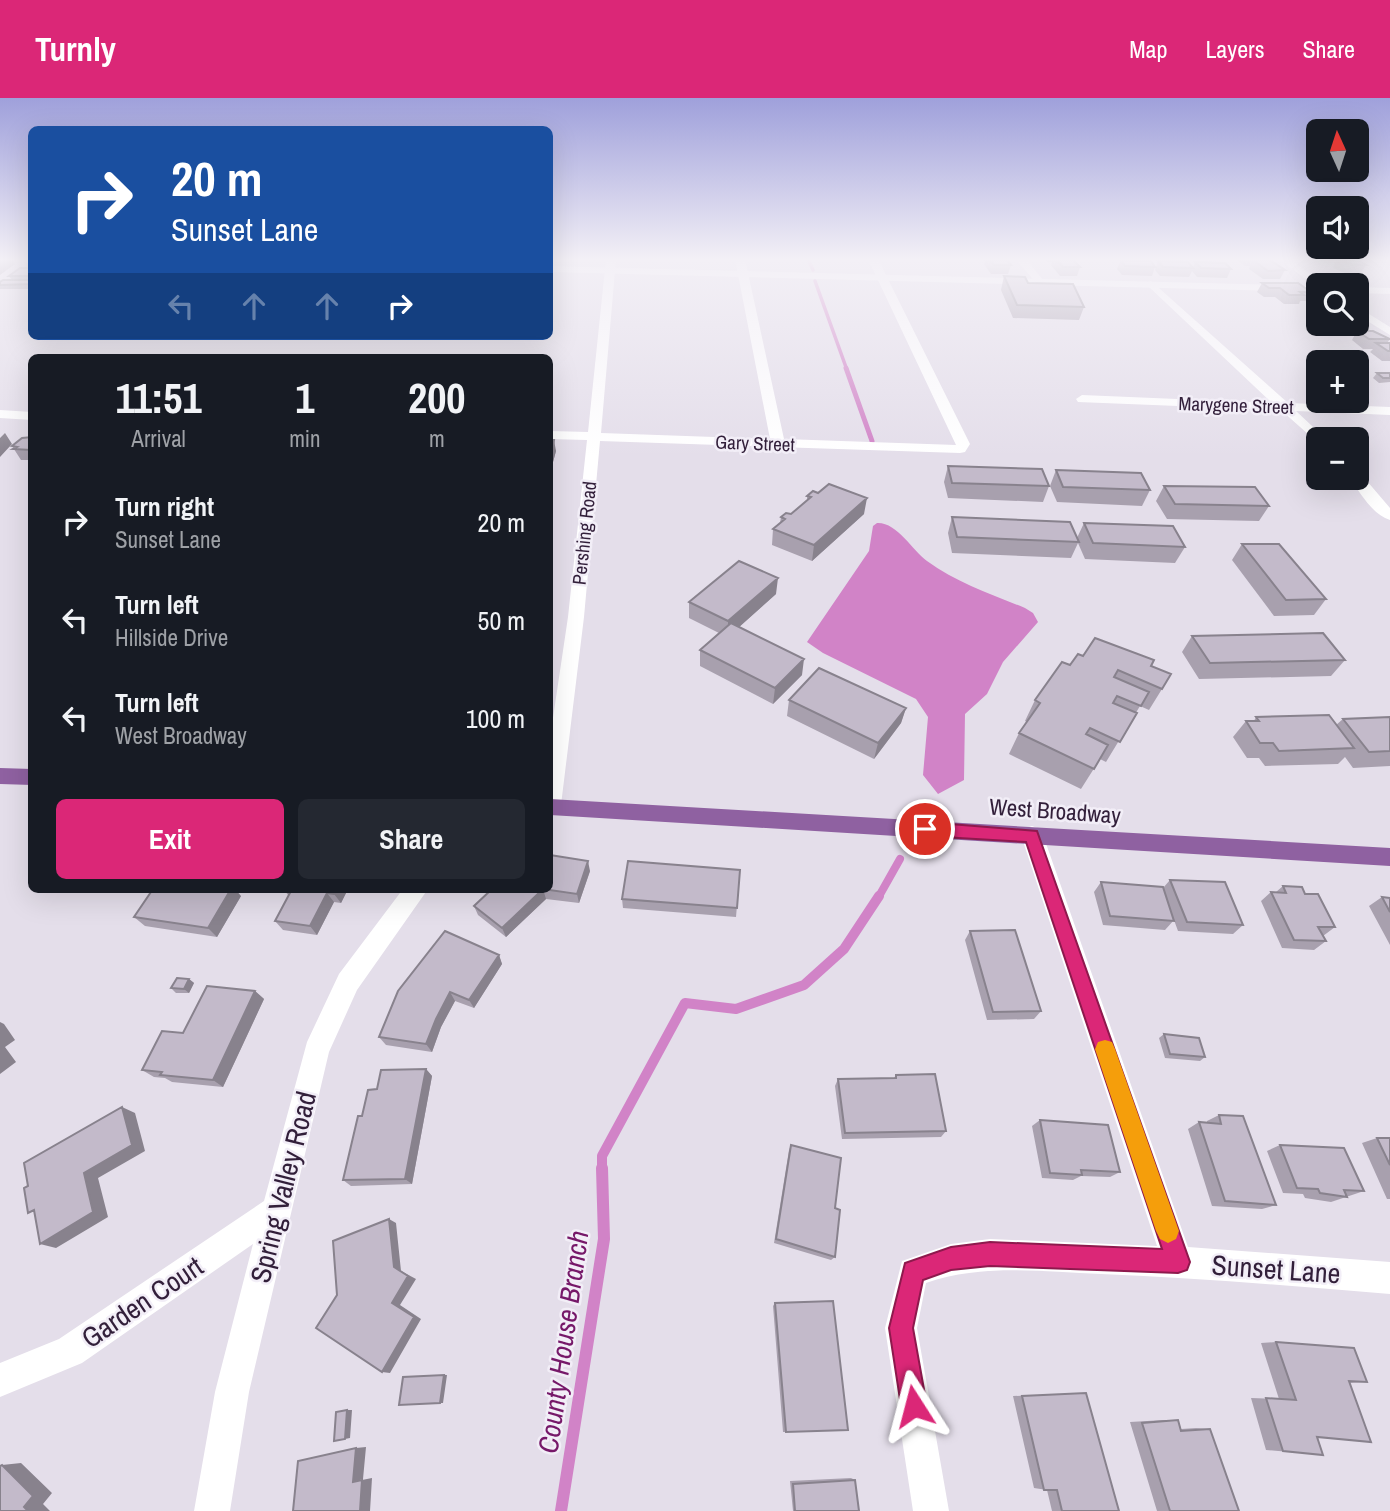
<!DOCTYPE html>
<html lang="en">
<head>
<meta charset="utf-8">
<style>
	:root { --surface:#171b24; --page:#242831; --text:#f1f3f6; --muted:#9ea1a6; --accent:#db2777 }
	body { margin:0; font-family:"Archivo Narrow",sans-serif; background:var(--page); color:var(--text); height:100vh; display:flex; flex-direction:column; font-size:26px; white-space:nowrap }
	* { box-sizing:border-box; margin:0 }
	p { font-size:23px; color:var(--muted) }
	.icon { flex:none; width:38px; height:38px; fill:none; stroke:currentColor; stroke-width:2; stroke-linecap:round; stroke-linejoin:round }
	.map { position:relative; flex:1; overflow:hidden }
	.panel { position:absolute; left:28px; top:256px; width:525px; height:539px; display:flex; flex-direction:column; background:var(--surface); border-radius:10px; box-shadow:0 7px 28px #0002 }
	.panel>* { flex:none }
	.banner { position:absolute; left:28px; top:28px; width:525px; height:214px; border-radius:10px; box-shadow:0 7px 28px #0002; background:#1a4fa0; color:#fff; overflow:hidden }
	.needle { width:46px; rotate:357deg }
	.controls { position:absolute; left:1306px; top:21px; display:grid; gap:14px }
	.controls a { display:grid; place-items:center; width:63px; height:63px; border-radius:10px; background:var(--surface); box-shadow:0 7px 28px #0002; font-size:35px }
	.pin { position:absolute; display:grid; place-items:center; width:60px; height:60px; color:#fff; margin:-30px; border:4px solid #fff; border-radius:50%; box-shadow:0 2px 7px #0007 }
	.me { position:absolute; width:77px; margin:-38px; rotate:351deg; stroke-linejoin:round; filter:drop-shadow(0 0 5px #0008) }
	.turn { display:flex; align-items:center; gap:24px; height:147px; padding:0 28px; font-size:32px }
	.turn .icon { width:91px; height:91px; stroke-width:2.5 }
	.turn b { display:block; font-size:49px; line-height:60px }
	.lanes { display:flex; align-items:center; height:66px; padding:0 28px; background:#0003; justify-content:center; gap:35px; direction:ltr }
	.lanes .off { opacity:.35 }
	.eta { display:flex; justify-content:space-evenly; align-items:center; height:119px; text-align:center }
	.eta b { font-size:42px; font-weight:700; line-height:49px }
	.action { display:flex; gap:14px; margin-top:auto; padding:14px 28px }
	.action a { flex:1; height:80px; border-radius:10px; background:var(--accent); color:#fff; font-size:28px; font-weight:700; line-height:80px; text-align:center }
	.action a+a { background:var(--page); color:var(--text) }
	ul { padding:0; list-style:none }
	li { display:flex; align-items:center; gap:21px; height:98px; padding:0 28px }
	li div { flex:1 }
	li b { display:block; font-size:26px }
	li em { font-style:normal }
	header { display:flex; align-items:center; gap:42px; box-sizing:border-box; height:98px; padding:0 35px; background:var(--accent); color:#fff }
	header strong { font-size:33px }
	nav { display:flex; gap:38px; margin-inline-start:auto; font-size:24px }
	.map>svg:first-child { display:block }
</style>
</head>
<body>
<header>
<strong>Turnly</strong>
<nav><a>Map</a><a>Layers</a><a>Share</a></nav>
</header>
<div class="map">
<svg width="1390" height="1413" viewBox="0 0 1390 1413">
	<rect width="100%" height="100%" fill="#e4deea"/>
	<path fill="#d183c7" d="M877 425C897 424 912 452 927 463 957 485 991 496 1025 510L1033 515 1038 524 1003 564 987 596 965 616 964 682 938 696 923 677 928 619 916 601 823 555 807 544 869 453 873 428Z"/>
	<g fill="none" stroke-linecap="round" stroke-linejoin="round">
		<path stroke="#d183c7" stroke-width="3.5" d="M808 161 813 172
			M815 183 847 272"/>
		<path stroke="#d183c7" stroke-width="5" d="M846 270 872 343"/>
		<path stroke="#d183c7" stroke-width="8" d="M878 800 900 761"/>
		<path stroke="#d183c7" stroke-width="10" d="M602 1072V1058L685 905 736 911 804 887 844 851 879 798"/>
		<path stroke="#d183c7" stroke-width="12" d="M561 1413 604 1141 602 1070"/>
		<path fill="#fff" fill-rule="evenodd" d="M606 161H616L601 335 770 341 735 161H745L784 341 956 347 868 161H878L970 346 965 354 960 355 600 343 584 519 561 707 557 713 550 715V640L568 519 587 342 550 341V333L588 334Z
			M1016 161H1026L1043 182V186H1037Z
			M1151 183 1288 305 1390 309V317L1296 313 1326 341H1318V345L1281 312 1078 304 1076 301 1082 297 1272 305 1148 188V184Z
			M0 312 32 314V322L0 320Z
			M1356 375 1361 376 1390 410V422C1373 417 1361 396 1351 382L1350 380H1356Z
			M1032 728 1040 731 1043 737 1188 1149 1390 1164V1196C1294 1188 1198 1180 1101 1176 1042 1174 983 1165 926 1185L917 1230 949 1413H913L885 1230 902 1163 951 1146 990 1141 1157 1148 1021 737 1024 731Z
			M403 791H428L357 892 329 954 249 1294 230 1413H194L215 1294 253 1146 82 1265 0 1299V1265L59 1241 264 1103 307 944 339 876Z"/>
		<path fill="#fff" fill-rule="evenodd" d="M1278 161H1289L1326 187H1318V194L550 174V168L1316 188Z
			M1356 189 1390 190V196L1356 195Z
			M1356 208 1390 229V237L1356 216Z"/>
		<path fill="#8f61a1" fill-rule="evenodd" d="M0 670 32 671V687L0 686Z
			M550 701 1390 750V768L550 717Z"/>
	</g>
	<path fill="#a8a0ae" d="M980 161H1006L1011 167 1008 176H991L984 166 985 163Z
		M1046 161H1072L1080 169 1077 178H1060L1051 167 1052 164H1047Z
		M1236 161H1265V162L1285 172 1280 181H1263L1249 171 1250 168H1245Z
		M1337 161H1357L1366 167 1361 175 1347 176 1333 170Z
		M32 162V191H0V184L12 182 9 178 28 170 26 166Z
		M1121 162 1155 169 1152 178 1122 177 1117 171Z
		M1158 163 1193 170 1195 164 1231 171 1227 180 1197 179 1192 173 1189 179 1160 178 1155 172Z
		M1004 178 1028 185 1084 209 1079 222 1013 220 1001 192Z
		M1262 185 1311 194 1306 203H1300L1299 206H1284L1275 199H1264L1257 194Z
		M1318 211V223L1313 219Z
		M1321 226H1348L1347 228 1325 229Z
		M1357 233 1390 241 1387 245H1390V263H1382L1370 254 1373 251H1363L1352 242Z
		M1377 275H1390V284L1379 285 1373 280Z
		M32 339V362H21L12 348Z
		M550 342 556 353 553 364H550Z
		M948 368 1049 388 1043 404 948 400 944 384Z
		M1056 372 1150 392 1142 408 1057 404 1050 388Z
		M1164 388 1269 408 1259 423 1167 421 1156 403Z
		M807 398 864 416 812 463 772 447 773 431 780 425 781 419 791 416 807 403Z
		M952 419 1077 440 1084 425 1185 449 1175 465 1085 461 1078 445 1071 460 952 455 948 435Z
		M1242 446 1326 501 1314 517 1274 518 1232 462Z
		M776 496 739 529 802 577 773 606 700 568V552L719 535 689 520V504Z
		M1192 538 1345 562 1331 578 1199 581 1182 554Z
		M1083 558 1151 568 1162 591 1149 612 1140 608 1106 664 1100 661 1081 691 1009 656 1019 635 1027 624 1025 623 1035 602 1070 567Z
		M789 602 906 610 901 625 874 661 787 618Z
		M1256 619 1336 627 1343 621 1390 619V668L1353 670 1345 659 1338 666 1265 668 1259 660H1247L1233 639 1246 623H1254Z
		M740 772 736 819 623 810 622 801Z
		M590 773 579 805 546 801 506 839 478 817 474 808Z
		M1170 782 1243 827 1233 836 1178 833 1174 822 1165 832 1103 827 1094 794 1101 784 1163 790Z
		M1283 788 1305 796 1335 829 1323 838 1326 843 1314 852 1282 850 1261 803 1271 794H1276Z
		M283 791H348L341 805 334 804 317 837 283 832 275 823 289 798Z
		M241 798 217 839 145 828 134 819Z
		M1382 799 1390 800V847L1369 808Z
		M970 833 1041 913 1034 921 987 922 965 842Z
		M499 857 502 866 474 910 455 903 441 929 432 954 386 947 379 939Z
		M189 881 194 885 189 895H176L171 890Z
		M255 893 264 901 223 989 172 984 165 980 154 979 142 972 183 935Z
		M1164 936 1205 959 1200 963 1165 960 1159 940Z
		M426 971 432 978 412 1086 351 1088 343 1082 362 1018 377 991Z
		M896 977 946 1033 941 1039 842 1041 835 988 838 981 894 980Z
		M1219 1017 1276 1107 1262 1111 1212 1108 1188 1031 1199 1024 1207 1025V1023Z
		M1040 1022 1120 1074 1110 1079 1081 1078 1073 1082 1042 1080 1032 1028Z
		M1377 1040H1390V1101H1387L1362 1045Z
		M791 1047 835 1159 831 1162 774 1145 789 1052Z
		M1280 1047 1364 1093 1331 1104 1305 1100 1303 1096 1283 1095 1267 1053Z
		M775 1205 786 1334H783L773 1208Z
		M1276 1244 1367 1284 1350 1285 1317 1340 1323 1357 1266 1352 1251 1300 1279 1301 1261 1245Z
		M1086 1295 1119 1413H1052L1047 1392 1034 1390 1013 1298Z
		M1164 1322H1178L1181 1331 1196 1330 1210 1331 1239 1413H1157L1130 1324Z
		M851 1380 855 1382 859 1413H793L790 1383Z"/>
	<path fill="#88828d" d="M0 161H12L15 166 0 177Z
		M5 335 12 346 0 359V340Z
		M554 342 556 353 553 364 552 354Z
		M551 385 553 395 550 414V395Z
		M867 400 864 416 812 463 814 447Z
		M778 480 776 496 728 539V523Z
		M804 561 802 577 773 606 775 590Z
		M906 610 901 625 874 661 878 645Z
		M588 763 590 773 579 805 577 796Z
		M231 791H235L241 798 217 839 208 830Z
		M337 791H348L341 805 334 796Z
		M543 791 546 801 506 839 502 830Z
		M327 795 334 804 317 837 310 828Z
		M499 857 502 866 474 910 469 902Z
		M189 881 194 885 189 895 184 891Z
		M255 893 264 901 223 989 213 982Z
		M450 894 455 903 441 929 432 954 426 946 436 921Z
		M0 924 4 926 15 942 5 949 16 964 0 976Z
		M426 971 432 978 412 1086 405 1081Z
		M122 1009 135 1015 145 1053 98 1080 108 1119 56 1150 40 1146 84 1075Z
		M389 1121 396 1125 401 1173 416 1181 400 1207 421 1221 390 1275 382 1274 392 1205 394 1169Z
		M444 1277H447L443 1305H440Z
		M347 1312H352L350 1340 345 1341Z
		M366 1349 363 1381 353 1384 356 1350Z
		M21 1365 52 1395 43 1406 50 1413H28L24 1409 2 1367Z
		M372 1380 370 1413H360L362 1382Z"/>
	<path fill="#c3baca" stroke="#88828d" stroke-width="2" d="M989 161H1006L1011 167H994Z
		M1056 161H1072L1080 169H1063Z
		M1338 161H1357L1366 167H1352Z
		M1121 162 1151 163 1155 169 1125 168Z
		M1253 162H1270L1285 172 1268 173Z
		M1158 163 1188 164 1193 170 1163 169Z
		M1195 164 1225 165 1231 171 1201 170Z
		M20 170H32V178H9Z
		M1004 178 1025 179 1028 185 1073 186 1084 209 1017 207Z
		M3 182H32V186L0 187V184Z
		M1262 185H1298L1311 194H1300L1304 197H1289L1280 190H1269Z
		M1357 233H1373L1390 241H1369Z
		M1376 245H1390V253H1388Z
		M1377 275H1390V280H1383Z
		M32 339 31 352 13 351 17 349 12 348 22 340Z
		M550 342H554L552 354H550Z
		M948 368 1042 371 1049 388 952 385Z
		M1056 372 1141 375 1150 392 1063 389Z
		M829 386 867 400 814 447 773 431 785 421 781 419 786 415 791 416 811 399 807 398 813 393 818 395Z
		M1164 388 1255 389 1269 408 1175 406Z
		M952 419 1070 424 1079 444 957 439Z
		M1084 425 1173 428 1185 449 1093 445Z
		M1242 446H1279L1326 501 1286 502Z
		M739 463 778 480 728 523 689 504Z
		M731 525 804 561 775 590 700 552Z
		M1323 535 1345 562 1210 565 1192 538Z
		M1095 540 1154 562 1151 568 1171 576 1162 591 1118 572 1114 579 1149 594 1141 608 1117 598 1113 605 1137 615 1120 644 1090 630 1086 636 1108 647 1094 671 1019 635 1040 605 1035 602 1062 564 1070 567 1078 556 1083 558Z
		M819 570 906 610 878 645 789 602Z
		M1329 617 1354 650 1279 653 1273 645H1260L1246 623H1259L1256 619Z
		M1390 619V653L1369 654 1343 621Z
		M550 757 588 763 577 796 543 791 502 830 474 808 492 791H550Z
		M628 763 740 772 737 810 622 801Z
		M1170 782 1225 784 1243 827 1187 824Z
		M1101 784 1163 789 1174 823 1110 818Z
		M1283 788 1302 789 1305 796H1318L1335 829H1318L1326 843 1294 842 1271 794 1286 795Z
		M153 791H231L208 830 134 819Z
		M292 791H337L334 796 327 795 310 828 275 823Z
		M1382 799 1390 800V814Z
		M1015 832 1041 913 993 914 970 833Z
		M445 833 499 857 469 902 450 894 436 921 426 946 379 939 398 893Z
		M177 880 189 881 184 891 171 890Z
		M207 888 255 893 213 982 160 977 162 974 142 972 162 933 183 935Z
		M1164 936 1199 940 1205 959 1170 956Z
		M426 971 405 1081 343 1082 358 1018H362L368 992 377 991 381 972Z
		M935 976 946 1033 845 1035 838 981 896 980V977Z
		M122 1009 132 1047 84 1075 93 1114 40 1146 34 1112 28 1115 24 1090 28 1088 24 1065Z
		M1219 1017 1243 1018 1276 1107 1225 1103 1199 1024 1221 1026Z
		M1040 1022 1108 1027 1120 1074 1081 1072 1082 1077 1050 1075Z
		M1377 1040H1390V1067Z
		M791 1047 841 1060 835 1110 840 1112 835 1159 776 1141Z
		M1280 1047 1344 1050 1364 1093 1344 1092 1347 1099 1320 1095 1318 1091 1297 1090Z
		M389 1121 394 1169 408 1178 392 1205 414 1219 382 1274 316 1230 337 1197 333 1143Z
		M833 1203 848 1332 786 1334 775 1205Z
		M1276 1244 1354 1250 1367 1284 1349 1283 1371 1344 1317 1339 1323 1357 1283 1353 1266 1300 1296 1302Z
		M444 1277 440 1305 399 1307 403 1279Z
		M1086 1295 1119 1413H1062L1057 1392H1044L1022 1298Z
		M347 1312 345 1341 334 1343 336 1314Z
		M1178 1322 1181 1333 1210 1331 1239 1413H1170L1142 1325Z
		M356 1350 353 1384 362 1382 360 1413H293L298 1363Z
		M2 1367 33 1398 24 1409 28 1413H0V1368Z
		M855 1382 859 1413H795L793 1386Z"/>
	<linearGradient id="sky" x2="0" y2="1"><stop stop-color="#9fa0db"/><stop offset="0.45" stop-color="#f3f0f6"/><stop offset="1" stop-color="#f3f0f6" stop-opacity="0"/></linearGradient>
	<rect width="1390" height="359" fill="url(#sky)"/>
	<path fill="#db2777" stroke="#8e194d" stroke-width="2" d="M925 724 1037 733 1190 1164 1187 1172 1178 1175 990 1168 951 1172 923 1182 913 1230 927 1308 923 1317 914 1321 905 1317 901 1308 889 1230 905 1165 951 1149 990 1144 1162 1151 1026 744 925 738 919 736 916 731 919 726Z"/>
	<path fill="#f59e0b" d="M1105 942 1112 944 1115 951 1179 1133 1176 1141 1168 1145 1160 1141 1156 1133 1095 951 1098 944Z"/>
	<g text-anchor="middle" stroke-width="5" stroke-linejoin="round" paint-order="stroke">
		<g font-size="19" fill="#321f3a" stroke="#f2eef7">
			<text transform="translate(1236 307) rotate(2)" y="7">Marygene Street</text>
			<text transform="translate(755 345) rotate(2)" y="7">Gary Street</text>
			<text transform="translate(584 435) rotate(-84)" y="7">Pershing Road</text>
		</g>
		<g font-size="23" fill="#321f3a" stroke="#f2eef7">
			<text transform="translate(1055 713) rotate(4)" y="8">West Broadway</text>
		</g>
		<g font-size="28" fill="#321f3a" stroke="#f2eef7">
			<text transform="translate(283 1089) rotate(-76)" y="10">Spring Valley Road</text>
			<text transform="translate(1276 1171) rotate(4)" y="10">Sunset Lane</text>
			<text transform="translate(142 1204) rotate(-34)" y="10">Garden Court</text>
		</g>
		<g font-size="28" font-style="italic" fill="#761869" stroke="#f2eef7">
			<text transform="translate(563 1244) rotate(-82)" y="10">County House Branch</text>
		</g>
	</g>
</svg>
<div class="controls">
<a><svg class="needle" viewBox="-14 -14 28 28"><path d="M0-13l5 13h-10z" fill="#e53935"/><path d="M0 13l5-13h-10z" fill="#9ea1a6"/></svg></a>
<a><svg class="icon" aria-label="sound" viewBox="0 0 24 24"><path d="M4 9h4l5-4v14l-5-4H4zM17 9q2 3 0 6"/></svg></a>
<a><svg class="icon" aria-label="search" viewBox="0 0 24 24"><circle cx="10" cy="10" r="6"/><path d="M15 15l6 6"/></svg></a>
<a>+</a>
<a>−</a>
</div>
<div class="pin" style="left:925px;top:731px;background:#d93025"><svg class="icon" aria-label="arrive" viewBox="0 0 24 24"><path d="M6 21V4h12l-3 4 3 4H6"/></svg></div>
<svg class="me" style="left:914px;top:1308px" viewBox="-20 -20 40 40"><path d="M0-17L14 15 0 8-14 15z" fill="#db2777" stroke="#fff" stroke-width="4"/></svg>
<div class="banner">
<div class="turn"><svg class="icon" aria-label="right" viewBox="0 0 24 24"><path d="M7 20v-9h11M14 6l5 5-5 5"/></svg><div><b>20 m</b>Sunset Lane</div></div>
<div class="lanes"><svg class="icon off" aria-label="left" viewBox="0 0 24 24"><path d="M17 20v-9H6M10 6l-5 5 5 5"/></svg><svg class="icon off" aria-label="ahead" viewBox="0 0 24 24"><path d="M12 20V5M6 11l6-6 6 6"/></svg><svg class="icon off" aria-label="ahead" viewBox="0 0 24 24"><path d="M12 20V5M6 11l6-6 6 6"/></svg><svg class="icon" aria-label="right" viewBox="0 0 24 24"><path d="M7 20v-9h11M14 6l5 5-5 5"/></svg></div>
</div>
<section class="panel">
<div class="eta">
<div><b>11:51</b><p>Arrival</p></div>
<div><b>1</b><p>min</p></div>
<div><b>200</b><p>m</p></div>
</div>
<ul>
<li><svg class="icon" aria-label="right" viewBox="0 0 24 24"><path d="M7 20v-9h11M14 6l5 5-5 5"/></svg><div><b>Turn right</b><p>Sunset Lane</p></div><em>20 m</em></li>
<li><svg class="icon" aria-label="left" viewBox="0 0 24 24"><path d="M17 20v-9H6M10 6l-5 5 5 5"/></svg><div><b>Turn left</b><p>Hillside Drive</p></div><em>50 m</em></li>
<li><svg class="icon" aria-label="left" viewBox="0 0 24 24"><path d="M17 20v-9H6M10 6l-5 5 5 5"/></svg><div><b>Turn left</b><p>West Broadway</p></div><em>100 m</em></li>
</ul>
<div class="action"><a>Exit</a><a>Share</a></div>
</section>
</div>
</body>
</html>
